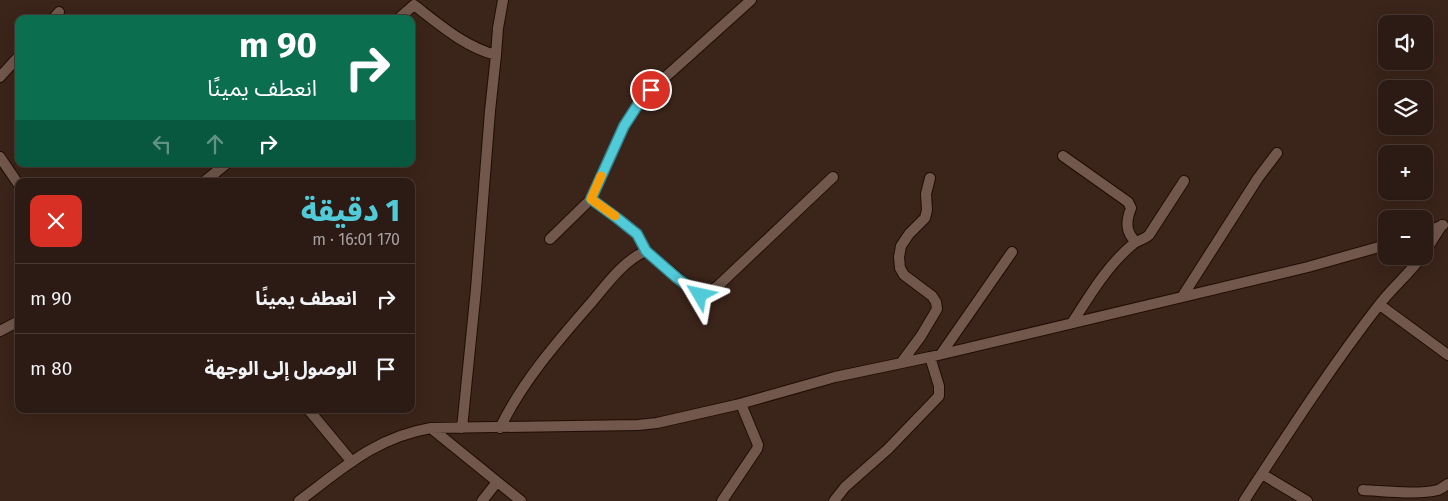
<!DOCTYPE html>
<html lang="ar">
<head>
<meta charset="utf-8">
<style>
	:root { --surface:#2c1b14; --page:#34241d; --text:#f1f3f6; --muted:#a6a1a0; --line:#483934; --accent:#52cbd9 }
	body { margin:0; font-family:"Fira Sans","Noto Sans Arabic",sans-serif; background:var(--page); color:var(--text); direction:rtl; height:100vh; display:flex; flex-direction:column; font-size:19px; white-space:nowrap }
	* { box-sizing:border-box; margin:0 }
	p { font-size:16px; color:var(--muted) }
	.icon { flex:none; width:28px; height:28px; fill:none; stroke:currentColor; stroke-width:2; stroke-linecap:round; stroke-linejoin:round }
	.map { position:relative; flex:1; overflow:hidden; direction:ltr }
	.panel { position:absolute; left:15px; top:178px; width:400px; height:235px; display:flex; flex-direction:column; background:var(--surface); border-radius:10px; box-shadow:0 5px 20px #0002,0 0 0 1px var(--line); direction:rtl }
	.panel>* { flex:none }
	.hud { position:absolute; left:15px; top:15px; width:400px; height:152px; border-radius:10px; box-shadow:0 5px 20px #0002,0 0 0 1px var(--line); direction:rtl; background:#0b6e4f; color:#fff; overflow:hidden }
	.controls { position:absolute; left:1378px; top:15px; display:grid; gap:10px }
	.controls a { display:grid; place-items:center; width:55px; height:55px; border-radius:10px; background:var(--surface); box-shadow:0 5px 20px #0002,0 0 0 1px var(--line); font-size:25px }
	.pin { position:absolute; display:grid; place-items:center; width:42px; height:42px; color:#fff; margin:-21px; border:2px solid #fff; border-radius:50%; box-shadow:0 1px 5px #0007 }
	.me { position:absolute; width:55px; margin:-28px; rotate:306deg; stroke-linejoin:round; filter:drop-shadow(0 0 4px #0008) }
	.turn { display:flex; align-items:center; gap:18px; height:105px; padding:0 15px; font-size:22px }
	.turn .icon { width:65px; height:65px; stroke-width:2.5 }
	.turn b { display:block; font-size:35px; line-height:42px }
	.lanes { display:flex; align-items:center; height:48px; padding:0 15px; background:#0003; justify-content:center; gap:25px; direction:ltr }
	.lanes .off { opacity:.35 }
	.round { display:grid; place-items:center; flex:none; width:52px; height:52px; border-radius:10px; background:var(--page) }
	.head { display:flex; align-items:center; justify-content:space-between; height:85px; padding:0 15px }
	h1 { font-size:30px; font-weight:800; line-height:38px; color:var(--accent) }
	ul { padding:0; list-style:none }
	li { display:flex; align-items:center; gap:15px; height:70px; padding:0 15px; border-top:1px solid var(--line) }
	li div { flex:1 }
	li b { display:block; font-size:19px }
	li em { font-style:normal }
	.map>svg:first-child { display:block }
</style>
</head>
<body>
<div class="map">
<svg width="1448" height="501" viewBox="0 0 1448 501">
	<rect width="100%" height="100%" fill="#3b241a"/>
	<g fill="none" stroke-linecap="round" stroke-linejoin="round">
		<defs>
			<path id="minor" d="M53 19 59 12
				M398 19 414 5C440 25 465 47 496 55L498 28 503 0
				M0 77 19 56
				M1063 156 1128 202 1131 208C1126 221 1125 232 1136 242
				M0 157 19 185
				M205 181 226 164
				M1424 233 1443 225
				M550 239 591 199
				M646 251 696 293C705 298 711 291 719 285L833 177
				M1424 253 1442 225
				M1182 297 1258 178 1277 153
				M1380 305 1448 355
				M1072 323C1090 295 1107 266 1132 245 1137 240 1144 240 1149 235L1184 181
				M0 331 19 321
				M941 354 1012 252
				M901 363 921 336 937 309 936 302 932 296 904 275 900 268 899 257 901 246 909 234 925 218 927 210 926 194 930 178
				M308 409 352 462
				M431 428 521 501
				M462 428 476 289 490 111 496 55
				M500 428C522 382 557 342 591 303 607 284 623 261 646 251L637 234 617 218 591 199 624 126 637 106 651 90 751 0
				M1262 474 1307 501
				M1363 490C1385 491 1417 495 1438 490 1441 489 1445 486 1448 484
				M299 501C342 469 376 437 431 428L638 425 657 423 736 405 835 377 930 357 1308 267 1386 245
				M482 501 497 482
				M722 501 757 449 758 445 741 404
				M834 501 845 487 888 449 939 396V386L930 357
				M1244 501C1287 435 1330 368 1379 305 1392 288 1409 274 1422 256"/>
		</defs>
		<use href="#minor" stroke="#210d04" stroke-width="12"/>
		<use href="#minor" stroke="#71574c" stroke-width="10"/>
	</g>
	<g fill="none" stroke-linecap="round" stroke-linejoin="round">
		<defs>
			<path id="route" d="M651 90 637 106 624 126 591 199 617 218 637 234 646 251 677 278 700 295"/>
		</defs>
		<use href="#route" stroke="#35848d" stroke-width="12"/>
		<use href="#route" stroke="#52cbd9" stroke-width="9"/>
		<path stroke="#f59e0b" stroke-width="9" d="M601 176 591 199 615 216"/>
	</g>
</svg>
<div class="controls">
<a><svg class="icon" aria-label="sound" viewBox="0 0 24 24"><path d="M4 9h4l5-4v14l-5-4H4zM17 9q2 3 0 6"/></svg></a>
<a><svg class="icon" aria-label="layers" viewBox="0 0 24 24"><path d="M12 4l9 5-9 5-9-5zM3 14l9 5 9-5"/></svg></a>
<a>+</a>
<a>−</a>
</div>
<div class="pin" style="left:651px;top:90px;background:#d93025"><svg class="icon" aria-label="arrive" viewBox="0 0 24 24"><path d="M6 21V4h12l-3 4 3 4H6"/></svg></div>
<svg class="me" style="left:700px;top:295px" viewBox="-20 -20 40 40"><path d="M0-17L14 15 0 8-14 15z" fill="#52cbd9" stroke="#fff" stroke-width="4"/></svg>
<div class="hud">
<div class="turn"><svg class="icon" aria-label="right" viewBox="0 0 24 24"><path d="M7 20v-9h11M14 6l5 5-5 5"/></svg><div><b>90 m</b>انعطف يمينًا</div></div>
<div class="lanes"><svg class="icon off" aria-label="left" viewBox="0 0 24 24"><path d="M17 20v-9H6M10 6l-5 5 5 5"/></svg><svg class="icon off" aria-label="ahead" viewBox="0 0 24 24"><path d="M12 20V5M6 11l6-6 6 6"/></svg><svg class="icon" aria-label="right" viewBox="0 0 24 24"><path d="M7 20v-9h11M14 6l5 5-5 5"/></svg></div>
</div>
<section class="panel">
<div class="head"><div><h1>1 دقيقة</h1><p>170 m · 16:01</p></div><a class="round" style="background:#d93025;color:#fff"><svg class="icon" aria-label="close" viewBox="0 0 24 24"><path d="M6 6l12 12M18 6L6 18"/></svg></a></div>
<ul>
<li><svg class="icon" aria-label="right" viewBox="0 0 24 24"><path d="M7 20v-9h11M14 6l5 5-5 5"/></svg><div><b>انعطف يمينًا</b></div><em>90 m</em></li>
<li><svg class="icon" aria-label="arrive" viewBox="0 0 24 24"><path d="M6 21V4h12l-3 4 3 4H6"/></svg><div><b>الوصول إلى الوجهة</b></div><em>80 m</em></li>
</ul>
</section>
</div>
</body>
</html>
